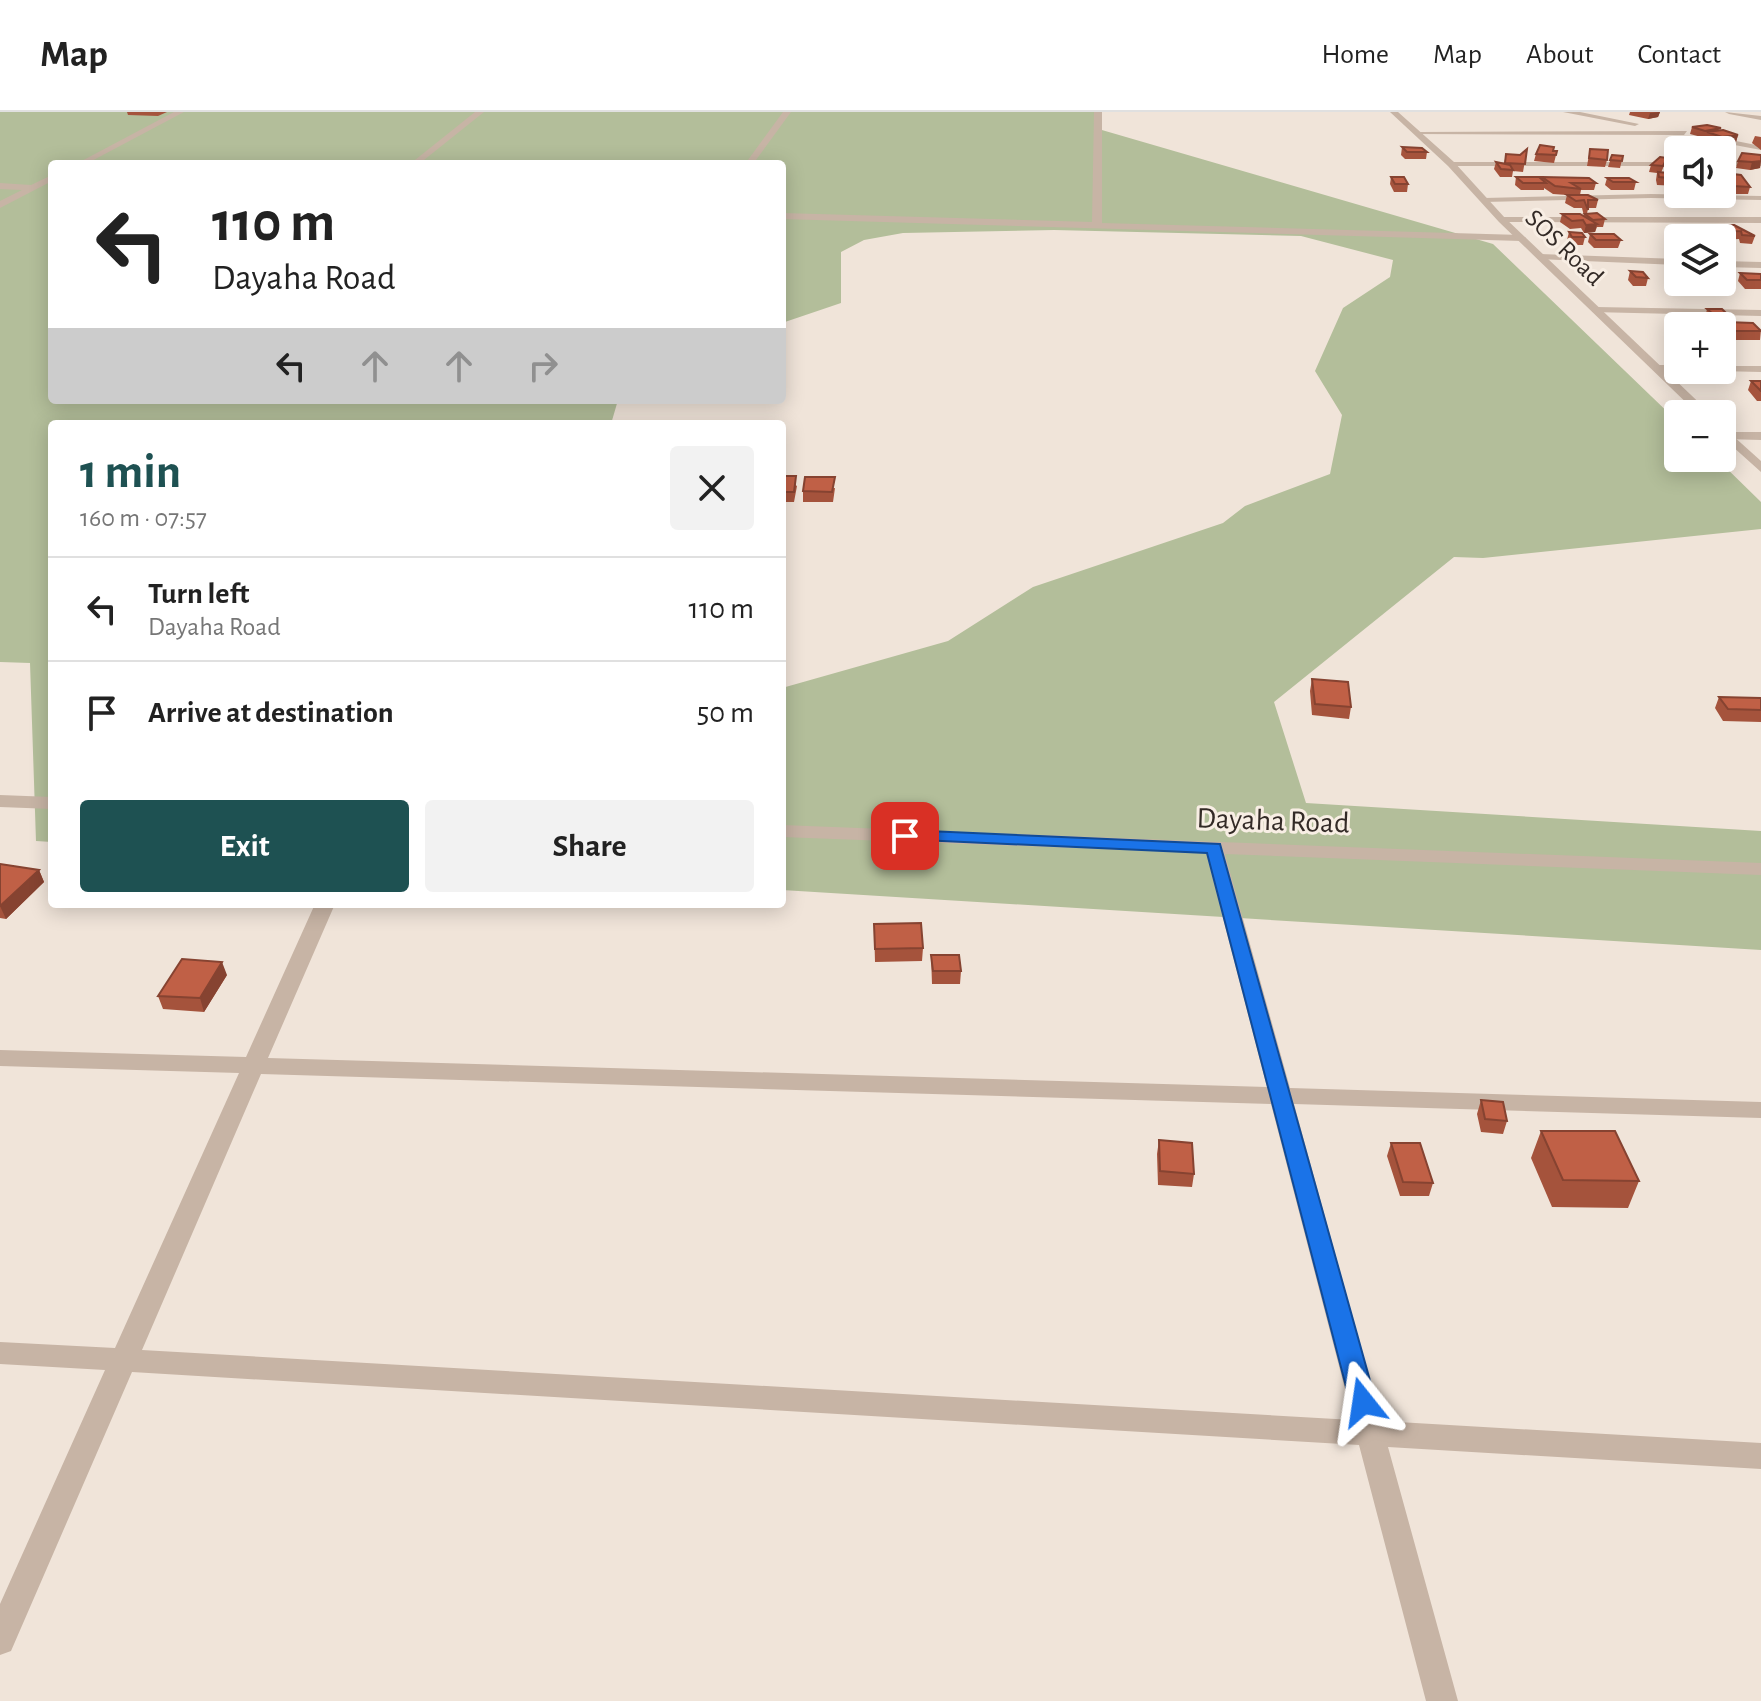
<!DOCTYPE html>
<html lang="en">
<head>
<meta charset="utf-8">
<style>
	:root { --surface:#fff; --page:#f2f2f2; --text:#222; --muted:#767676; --line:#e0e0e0; --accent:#1e5152 }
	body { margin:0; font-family:"Alegreya Sans",sans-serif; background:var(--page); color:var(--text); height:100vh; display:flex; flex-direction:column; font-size:30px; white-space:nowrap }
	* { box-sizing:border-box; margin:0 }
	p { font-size:26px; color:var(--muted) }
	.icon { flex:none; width:44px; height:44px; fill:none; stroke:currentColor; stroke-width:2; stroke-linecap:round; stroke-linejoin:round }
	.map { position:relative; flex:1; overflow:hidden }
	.panel { position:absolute; left:48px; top:308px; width:738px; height:488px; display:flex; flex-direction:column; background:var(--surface); border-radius:8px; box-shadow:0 4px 20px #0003 }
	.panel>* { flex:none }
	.banner { position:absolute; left:48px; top:48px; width:738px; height:244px; border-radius:8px; box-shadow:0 4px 20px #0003; background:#fff; color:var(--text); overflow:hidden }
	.tools { position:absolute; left:1664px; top:24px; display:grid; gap:16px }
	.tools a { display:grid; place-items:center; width:72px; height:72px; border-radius:8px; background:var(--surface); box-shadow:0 4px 20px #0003; font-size:40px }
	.pin { position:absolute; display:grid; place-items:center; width:68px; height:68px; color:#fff; margin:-34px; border-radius:16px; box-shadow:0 4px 12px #0006 }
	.me { position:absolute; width:88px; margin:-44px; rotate:345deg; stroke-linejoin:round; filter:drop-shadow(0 0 6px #0008) }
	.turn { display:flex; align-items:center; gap:28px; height:168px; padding:0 32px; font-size:36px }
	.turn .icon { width:104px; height:104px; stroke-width:2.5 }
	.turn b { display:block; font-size:56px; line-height:68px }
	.lanes { display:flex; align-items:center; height:76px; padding:0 32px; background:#0003; justify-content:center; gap:40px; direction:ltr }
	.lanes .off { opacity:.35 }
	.round { display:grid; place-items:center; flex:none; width:84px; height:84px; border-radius:8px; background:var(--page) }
	.head { display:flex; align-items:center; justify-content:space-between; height:136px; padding:0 32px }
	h1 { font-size:48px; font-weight:700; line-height:60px; color:var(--accent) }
	.button { display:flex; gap:16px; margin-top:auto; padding:16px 32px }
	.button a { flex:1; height:92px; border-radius:8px; background:var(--accent); color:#fff; font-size:32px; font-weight:700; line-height:92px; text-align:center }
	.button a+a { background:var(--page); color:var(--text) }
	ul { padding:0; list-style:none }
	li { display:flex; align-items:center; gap:24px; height:104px; padding:0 32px; border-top:2px solid var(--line) }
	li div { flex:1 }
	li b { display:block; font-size:30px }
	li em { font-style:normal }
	header { display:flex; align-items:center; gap:48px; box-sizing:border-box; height:112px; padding:0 40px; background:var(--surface); border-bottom:2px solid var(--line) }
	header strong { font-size:38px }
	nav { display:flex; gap:44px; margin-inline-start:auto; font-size:28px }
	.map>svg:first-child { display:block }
</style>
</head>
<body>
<header>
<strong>Map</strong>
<nav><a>Home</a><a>Map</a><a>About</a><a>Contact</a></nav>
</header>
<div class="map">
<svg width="1761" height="1589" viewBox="0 0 1761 1589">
	<rect width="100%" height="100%" fill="#f0e4d9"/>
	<path fill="#b3be9a" d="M0 0H1097L1095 16 1493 132 1678 310V346H1716L1761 390V417L1483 446 1454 445 1274 590 1306 691 1761 719V838L782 778V576L948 529 1033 475 1223 411 1245 394 1330 362 1342 303 1315 259 1343 196 1390 165 1393 148 1301 124 1054 118 903 121 864 128 841 140V191L782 211V52H52V288H618L611 312H52V730L36 729 30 551 0 550Z"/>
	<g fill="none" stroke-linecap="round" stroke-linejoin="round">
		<path fill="#c7b4a5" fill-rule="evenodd" d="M1651 82 1761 84V88L1651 86 1484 90 1480 88 1484 86Z"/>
		<path fill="#c7b4a5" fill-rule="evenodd" d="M174 0H184L86 52H76Z
			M475 0H484L419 52H410Z
			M783 0H791L753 52H745Z
			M1094 0H1102V111L1521 123 1526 126 1521 129 782 107V101L1092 110Z
			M1563 0H1580L1639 12 1635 14Z
			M1725 0 1761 4V8L1729 2Z
			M1687 19 1684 23 1416 22 1420 20Z
			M1706 23 1761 34V38L1703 27Z
			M1451 50H1678V54H1448Z
			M1722 50H1761V54H1722Z
			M52 63V69L0 96V89L22 78 0 77V71L31 73Z
			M1502 105H1761V111L1499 110Z
			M1540 142 1678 147V153L1537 147Z
			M1722 149 1761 150V156L1722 155Z
			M1596 195 1761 198V204L1592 200V196Z
			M1657 253H1678V258H1682H1653V254Z
			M1722 254H1761V260L1718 259 1722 258Z
			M1728 320H1761V328L1724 327V321Z
			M0 683 52 685V697L0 695Z
			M782 713 1761 751V763L1225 742 1290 976 1761 990V1006L1294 992 1381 1309 1761 1331V1357L1388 1335 1458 1589H1426L1359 1333 132 1260 11 1539 0 1543V1492L105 1258 0 1252V1230L115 1236 239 961 0 954V938L246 945 315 792H335L268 946 1267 975 1206 741 782 725ZM261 962 1271 992 1353 1308 142 1238Z"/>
		<path fill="#c7b4a5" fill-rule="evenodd" d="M1390 0H1398L1454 50 1505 106 1711 302H1698L1499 110 1448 54Z
			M1722 314 1761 349V360L1722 325Z"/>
	</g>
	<path fill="#a5533c" d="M127 0H167L158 4 128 3Z
		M1630 0H1660L1658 5 1648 7 1629 3Z
		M1692 15 1720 19 1738 23 1736 30 1720 32 1705 27V26L1690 22Z
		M1755 24 1761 25V38L1752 31Z
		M1402 35 1427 40 1426 47H1405L1401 43Z
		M1527 37 1523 60 1513 59 1512 65H1500L1494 57 1496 50 1504 52 1506 42 1520 43Z
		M1590 37 1607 48 1605 55 1587 54Z
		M1553 39H1557L1554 51 1534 49 1536 42Z
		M1612 43 1623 44 1620 56 1608 55Z
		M1761 43 1760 56 1750 58 1736 56 1738 49Z
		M1667 46 1661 61 1678 62V74L1657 73 1656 68 1657 61 1649 60 1651 53Z
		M1722 57 1725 61 1750 75 1748 82H1730L1722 72Z
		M1391 65 1408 72 1407 80H1394L1390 72Z
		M1516 65 1542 68V65L1596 71 1594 78H1581L1580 83 1598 88 1596 96H1588L1587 102 1605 107 1603 115H1597L1595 120 1584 121 1581 116 1570 117 1560 110 1562 102 1584 104 1582 96H1574L1565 91 1567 83 1553 82 1544 76V78H1521L1515 73Z
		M1607 66 1636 70 1634 78H1611L1605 73Z
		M1734 113 1755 124 1752 132 1740 131 1739 127 1722 128V126H1689L1683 123 1685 115Z
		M1569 120 1585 125 1583 133H1570L1567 128Z
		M1590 122 1621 128 1618 136H1594L1588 130Z
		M1630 159 1648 166 1646 174H1633L1628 168Z
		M1740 161 1761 162V177H1745L1738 169Z
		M1707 197 1727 202 1724 211H1710L1705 206Z
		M1672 210 1678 214V226H1676L1669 219Z
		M1726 210 1761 218 1760 228H1732L1723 219Z
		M1751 269H1761V289H1757L1748 278Z
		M782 364 797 374 794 390H782Z
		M835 376 833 390H803V379Z
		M1312 567 1351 595 1349 607 1312 603 1310 579Z
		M1719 585 1761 586V610L1723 609 1715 596Z
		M0 752 39 758 44 770 6 807 0 806Z
		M874 812 923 836 922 849 875 850Z
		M931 843 961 859 960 872H932Z
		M227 863 204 900 163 897 158 884Z
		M1481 988 1507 1009 1503 1022 1481 1020 1477 1002Z
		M1541 1019 1639 1069 1628 1096 1552 1095 1531 1046Z
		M1159 1028 1194 1062 1192 1075 1158 1073 1157 1042Z
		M1391 1031 1433 1071 1429 1084H1400L1387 1044Z"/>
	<path fill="#864331" d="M1660 0 1658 5 1648 7 1650 1Z
		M1738 23 1736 30 1720 32 1722 25Z
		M1761 49 1760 56 1750 58 1752 50Z
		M1597 112 1595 120 1584 121 1586 113Z
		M39 758 44 770 6 807 0 794Z
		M222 850 227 863 204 900 200 886Z"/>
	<path fill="#c06046" stroke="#864331" stroke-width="2" d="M1707 13 1721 16 1705 19 1692 15Z
		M1723 18 1738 23 1722 25 1707 20Z
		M1540 33 1554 35 1553 39H1557L1556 43 1536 42Z
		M1402 35 1422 36 1427 40H1407Z
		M1527 37 1525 52 1505 51 1506 42 1520 43Z
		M1590 37 1608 38 1607 48 1589 46Z
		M1742 41 1761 43V49L1752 50 1738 49Z
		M1612 43 1623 44 1622 49 1610 48Z
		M1660 45 1667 46 1663 54 1651 53Z
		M1496 50 1510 53 1513 58 1501 57Z
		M1722 57H1724L1725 61 1741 63 1750 75 1733 74 1724 64H1722Z
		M1658 60 1678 62V67L1659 65Z
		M1391 65H1404L1408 72H1395Z
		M1516 65H1539L1546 71H1523Z
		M1542 65 1589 66 1596 71H1571L1581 77 1555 74Z
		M1607 66H1629L1636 70H1613Z
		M1567 83H1588L1598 88H1588V98L1584 88 1576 89Z
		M1597 101 1605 107 1593 108 1585 102Z
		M1562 102H1580L1597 112 1586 113 1583 108 1572 109Z
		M1734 113 1755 124 1742 123 1741 119 1696 121 1685 115Z
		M1569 120 1582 121 1585 125H1572Z
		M1590 122H1614L1621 128H1596Z
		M1630 159 1643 160 1648 166 1636 165Z
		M1740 161 1761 162V168H1747Z
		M1707 197H1722L1727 202H1713Z
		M1672 210 1695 211 1698 214H1678V216Z
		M1726 210 1753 211 1761 219H1735Z
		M1751 269H1761V280V279Z
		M782 364H796L794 380H782Z
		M805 365H835L832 380 803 379Z
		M1312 567 1348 570 1351 595 1315 592Z
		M1719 585 1761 586V598L1728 597Z
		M0 752 39 758 0 794Z
		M921 811 923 836 875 837 874 812Z
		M931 843H959L961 859H933Z
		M182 847 222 850 200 886 158 884Z
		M1481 988 1503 990 1507 1009 1485 1007Z
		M1541 1019H1615L1639 1069 1563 1068Z
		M1159 1028 1192 1031 1194 1062 1160 1059Z
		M1391 1031H1420L1433 1071 1403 1070Z"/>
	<path fill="#1a73e8" stroke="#114b97" stroke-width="2" d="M905 718 1220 732 1376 1290 1372 1298 1363 1301 1354 1298 1350 1290 1207 741 899 727 897 724 899 720Z"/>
	<g text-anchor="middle" stroke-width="6" stroke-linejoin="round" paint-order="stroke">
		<g font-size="26" fill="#332a26" stroke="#f8eee4">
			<text transform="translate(1565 135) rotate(44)" y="9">SOS Road</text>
		</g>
		<g font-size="30" fill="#332a26" stroke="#f8eee4">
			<text transform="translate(1273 708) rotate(2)" y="10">Dayaha Road</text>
		</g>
	</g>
</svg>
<div class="tools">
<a><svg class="icon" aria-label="sound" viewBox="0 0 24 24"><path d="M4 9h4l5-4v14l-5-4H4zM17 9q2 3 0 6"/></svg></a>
<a><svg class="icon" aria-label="layers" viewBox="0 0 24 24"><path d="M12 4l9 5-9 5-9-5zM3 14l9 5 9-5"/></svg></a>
<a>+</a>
<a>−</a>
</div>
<div class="pin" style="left:905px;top:724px;background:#d93025"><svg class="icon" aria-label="arrive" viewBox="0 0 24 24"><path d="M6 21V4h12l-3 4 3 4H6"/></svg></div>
<svg class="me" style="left:1363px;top:1290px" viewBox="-20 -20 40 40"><path d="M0-17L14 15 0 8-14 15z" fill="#1a73e8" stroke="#fff" stroke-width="4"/></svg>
<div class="banner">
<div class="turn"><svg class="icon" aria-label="left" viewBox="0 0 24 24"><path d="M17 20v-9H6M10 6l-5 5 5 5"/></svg><div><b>110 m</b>Dayaha Road</div></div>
<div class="lanes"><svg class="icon" aria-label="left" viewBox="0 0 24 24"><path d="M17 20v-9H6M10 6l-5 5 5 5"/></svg><svg class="icon off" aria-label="ahead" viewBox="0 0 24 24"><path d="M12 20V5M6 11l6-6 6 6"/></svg><svg class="icon off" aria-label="ahead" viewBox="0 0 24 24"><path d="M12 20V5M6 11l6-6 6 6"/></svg><svg class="icon off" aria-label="right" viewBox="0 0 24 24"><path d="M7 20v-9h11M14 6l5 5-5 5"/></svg></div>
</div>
<section class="panel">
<div class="head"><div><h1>1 min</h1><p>160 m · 07:57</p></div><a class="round"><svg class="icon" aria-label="close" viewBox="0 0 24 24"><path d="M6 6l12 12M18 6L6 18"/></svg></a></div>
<ul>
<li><svg class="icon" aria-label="left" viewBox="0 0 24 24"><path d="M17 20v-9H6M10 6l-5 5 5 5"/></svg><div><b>Turn left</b><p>Dayaha Road</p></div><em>110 m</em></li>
<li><svg class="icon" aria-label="arrive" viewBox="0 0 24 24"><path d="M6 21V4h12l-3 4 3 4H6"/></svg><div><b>Arrive at destination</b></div><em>50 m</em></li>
</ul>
<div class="button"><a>Exit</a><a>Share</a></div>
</section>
</div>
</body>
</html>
